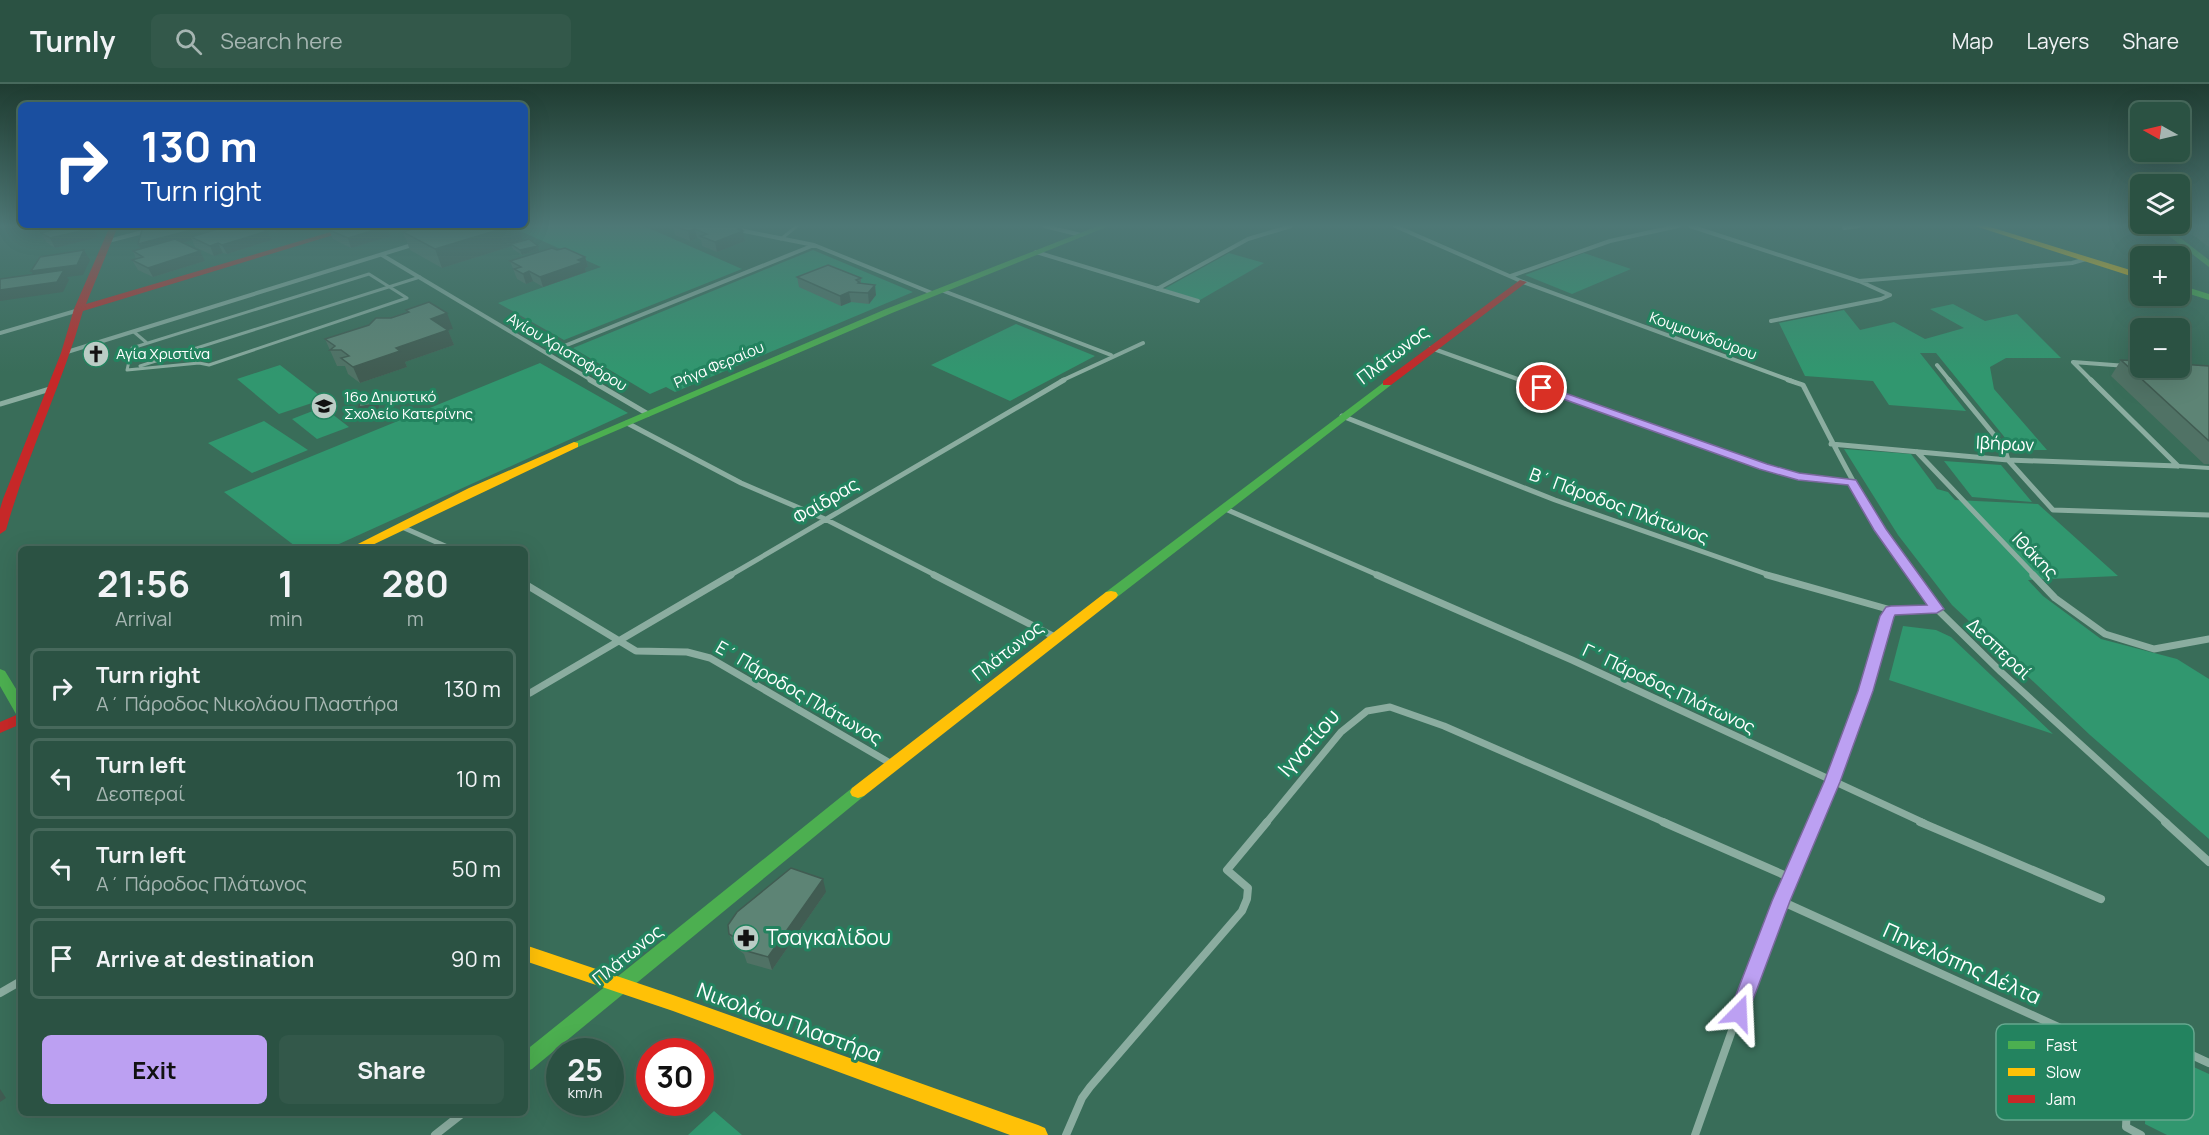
<!DOCTYPE html>
<html lang="en">
<head>
<meta charset="utf-8">
<style>
	:root { --surface:#2b5243; --page:#33584a; --text:#f1f3f6; --muted:#a6b6b2; --line:#47695c; --accent:#bca0f2 }
	body { margin:0; font-family:Manrope,sans-serif; background:var(--page); color:var(--text); height:100vh; display:flex; flex-direction:column; font-size:22px; white-space:nowrap }
	* { box-sizing:border-box; margin:0 }
	p { font-size:20px; color:var(--muted) }
	.icon { flex:none; width:33px; height:33px; fill:none; stroke:currentColor; stroke-width:2; stroke-linecap:round; stroke-linejoin:round }
	.map { position:relative; flex:1; overflow:hidden }
	.panel { position:absolute; left:18px; top:462px; width:510px; height:570px; display:flex; flex-direction:column; background:var(--surface); border-radius:9px; box-shadow:0 6px 24px #0002,0 0 0 2px var(--line) }
	.panel>* { flex:none }
	.banner { position:absolute; left:18px; top:18px; width:510px; height:126px; border-radius:9px; box-shadow:0 6px 24px #0002,0 0 0 2px var(--line); background:#1a4fa0; color:#fff; overflow:hidden }
	.needle { width:39px; rotate:278deg }
	.controls { position:absolute; left:2130px; top:18px; display:grid; gap:12px }
	.controls a { display:grid; place-items:center; width:60px; height:60px; border-radius:9px; background:var(--surface); box-shadow:0 6px 24px #0002,0 0 0 2px var(--line); font-size:30px }
	.speed { position:absolute; left:546px; top:954px; display:flex; gap:12px; font-size:30px; font-weight:700; text-align:center }
	.speed>* { display:grid; place-content:center; width:78px; height:78px; border-radius:50%; background:var(--surface); box-shadow:0 6px 24px #0002,0 0 0 2px var(--line); line-height:1 }
	.speed small { font-size:15px; font-weight:400 }
	.speed .limit { border:9px solid #d22; background:#fff; color:#111 }
	.pin { position:absolute; display:grid; place-items:center; width:51px; height:51px; color:#fff; margin:-26px; border:3px solid #fff; border-radius:50%; box-shadow:0 2px 6px #0007 }
	.me { position:absolute; width:66px; margin:-33px; rotate:21deg; stroke-linejoin:round; filter:drop-shadow(0 0 4px #0008) }
	.turn { display:flex; align-items:center; gap:21px; height:126px; padding:0 24px; font-size:27px }
	.turn .icon { width:78px; height:78px; stroke-width:2.5 }
	.turn b { display:block; font-size:42px; line-height:51px }
	.eta { display:flex; justify-content:space-evenly; align-items:center; height:102px; text-align:center }
	.eta b { font-size:36px; font-weight:700; line-height:42px }
	.primary-button { display:flex; gap:12px; margin-top:auto; padding:12px 24px }
	.primary-button a { flex:1; height:69px; border-radius:9px; background:var(--accent); color:#111; font-size:24px; font-weight:700; line-height:69px; text-align:center }
	.primary-button a+a { background:var(--page); color:var(--text) }
	ul { padding:0; list-style:none }
	li { display:flex; align-items:center; gap:18px; height:81px; margin:0 12px 9px; padding:0 12px; border:3px solid var(--line); border-radius:9px }
	li div { flex:1 }
	li b { display:block; font-size:22px }
	li em { font-style:normal }
	header { display:flex; align-items:center; gap:36px; box-sizing:border-box; height:84px; padding:0 30px; background:var(--surface); border-bottom:2px solid var(--line) }
	header strong { font-size:28px }
	nav { display:flex; gap:33px; margin-inline-start:auto; font-size:21px }
	.search { width:420px; height:54px; background:var(--page); display:flex; align-items:center; gap:15px; box-sizing:border-box; padding:0 21px; border-radius:9px; color:var(--muted); font-size:22px }
	.map>svg:first-child { display:block }
</style>
</head>
<body>
<header>
<strong>Turnly</strong>
<div class="search"><svg class="icon" aria-label="search" viewBox="0 0 24 24"><circle cx="10" cy="10" r="6"/><path d="M15 15l6 6"/></svg>Search here</div>
<nav><a>Map</a><a>Layers</a><a>Share</a></nav>
</header>
<div class="map">
<svg width="2209" height="1051" viewBox="0 0 2209 1051">
	<rect width="100%" height="100%" fill="#396d59"/>
	<path fill="#31976f" d="M509 142H644L742 185 564 256 498 219 601 183Z
		M813 166 913 208 675 308 666 303 650 310 573 264Z
		M1229 169 1264 179 1200 216 1164 205Z
		M1584 169 1631 185 1572 210 1525 191Z
		M1953 220 1985 237 2017 230 2061 274H2006L1990 283 1994 305 2047 366H2015L1936 269H1920L1966 327 1889 321 1873 297 1805 292 1779 239 1844 226 1860 246 1894 238 1925 255 1964 244 1930 225Z
		M1016 240 1095 272 1010 317 931 281Z
		M540 279 628 329 328 465H299L224 408Z
		M280 281 324 315 279 330 237 295Z
		M323 323 349 343 317 355 292 335Z
		M264 337 308 366 252 389 208 359Z
		M1844 365 1911 370 1937 405 1948 408 1955 416 2038 420 2118 492 2028 496 2043 512 2101 555 2177 575 2209 595V755L2090 651 1952 521 1898 451Z
		M1944 377 2001 381 2032 418 1972 413Z
		M1903 542 1936 546 1951 553 2053 650 1889 596Z
		M2148 962 2209 990V1051H2167L2145 1040Z
		M714 1027 742 1051H688Z"/>
	<g fill="none" stroke-linecap="round" stroke-linejoin="round">
		<path stroke="#8bada0" stroke-width="3" d="M781 155 797 142
			M369 190 407 214 209 281 199 279 127 286 132 264Z
			M134 248 147 259
			M187 268 199 279
			M140 282 420 193"/>
		<path stroke="#8bada0" stroke-width="4" d="M2178 382 2209 384"/>
		<path stroke="#8bada0" stroke-width="4" d="M733 142 744 147 814 161 932 209
			M1044 142 1081 151
			M1395 142 1523 198 1792 297
			M1690 142 1859 197 1890 211
			M1844 144 1859 142
			M108 157 147 147
			M1036 168 1198 217
			M382 171 593 297
			M1511 192 1610 157 1678 142
			M1859 197 2072 179 2086 175
			M1157 205 1248 155 1291 142
			M941 206 1111 271
			M1771 237 1881 215 1890 211
			M0 249 79 226
			M1431 264 1523 297
			M67 268 415 160
			M547 269 814 161
			M2073 278 2092 297
			M2073 278 2140 283
			M1937 281 1950 297
			M1061 297 1143 259"/>
		<path stroke="#8bada0" stroke-width="5" d="M590 296 648 330
			M1519 296 1763 383 1799 392 1852 398
			M1788 296 1803 301C1838 370 1868 430 1913 492
			M1949 296 2004 363 2008 376 2053 426 2209 431
			M2091 296 2178 382
			M0 320 50 305
			M1342 332 1555 416 1772 492
			M627 339 741 399 825 435 937 492
			M1831 360 2008 376 2178 382
			M1917 368 2035 492
			M1223 424 1380 492
			M402 443 452 465
			M729 492 1064 296"/>
		<path stroke="#8bada0" stroke-width="7" d="M934 491 1055 553
			M1377 491 1572 576 1924 739
			M1767 491 1891 526
			M1912 491 1937 525 2001 588 2167 739
			M2033 491 2055 514 2105 550 2154 565 2209 555
			M525 500 636 567 687 568 710 574 890 679
			M530 609 731 491
			M1266 739 1341 648 1367 627 1390 623 1444 642 1666 739
			M1814 739 1856 634 1887 532 1891 526 1937 525"/>
		<path stroke="#8bada0" stroke-width="8" d="M1663 738 1791 794
			M1920 738 2101 815
			M2165 738 2209 778
			M1781 817 2129 975
			M0 909 21 897
			M435 1051 463 1029
			M1066 1051 1082 1014 1090 1003 1242 827 1247 815 1248 804 1227 786 1267 738
			M1695 1051 1751 893 1814 738
			M2141 1051 2126 1043 2129 975 2138 946 2209 979"/>
		<path fill="#4caf50" fill-rule="evenodd" d="M1098 142H1109L892 229 578 363H570L568 361 886 225Z
			M2156 142H2165L2209 176V183Z
			M2180 201 2209 210V216L2180 207Z
			M1387 296 1391 297V301L1116 514H1106L1104 511 1106 508Z
			M0 585 5 587 21 613V631L16 630 0 602Z
			M858 702 864 704 866 708 864 712 532 985 525 988V967L852 704Z"/>
		<path fill="#ffc107" fill-rule="evenodd" d="M1975 142H1987L2140 189V195Z
			M574 358 578 359V363L364 465H348L469 404Z
			M1111 507 1116 508 1118 511 1116 514 864 712 858 714 852 712 850 708 852 704 1106 508Z
			M525 861 673 911 1038 1041 1045 1044 1048 1051H1010L673 927 525 877Z"/>
		<path fill="#c62828" fill-rule="evenodd" d="M110 142H118L86 220 351 142H363L83 227C62 301 27 371 6 446L0 450V425L3 415 61 269 74 225Z
			M1520 196 1527 198 1391 301H1383V297Z
			M21 629V640L0 649V638Z"/>
	</g>
	<path fill="#507265" d="M143 142H214L216 146 272 156 227 170 223 169 214 172 195 163 192 156 182 159 205 177 153 193 138 186 132 176 136 175 133 167 140 165Z
		M263 142H297L276 148Z
		M387 142 391 152 351 164 333 155 329 146Z
		M518 142 522 157 539 167 522 171 513 165 512 162 442 184 410 166 403 148Z
		M673 142 742 143 745 157 717 168 702 162 701 156 697 154 690 157 675 151Z
		M2187 142H2209V163L2193 151 2195 147H2193Z
		M48 143H101L95 148 97 152 95 154 55 164 46 158 41 149 50 147Z
		M557 166 585 173 588 183 585 184 586 188 543 203 533 197 526 200 517 195 510 177Z
		M797 193 861 194V200L876 211 869 220 851 218 841 222 799 203Z
		M406 226 453 245 448 246 454 261 405 278 407 283 360 299 348 290 345 282H337L325 255 407 228Z
		M2121 276 2209 282V380H2204L2111 292Z
		M826 808 772 886 747 879 744 870 734 862 729 850Z"/>
	<path fill="#415c52" d="M88 142H100L101 143 95 147 97 152 95 154 55 164 50 154Z
		M206 142H214L218 149 191 153 192 156 143 169 138 160Z
		M273 142H297L276 148Z
		M387 142 391 152 351 164 348 154Z
		M509 142H518L523 158 511 160 512 162 442 184 435 165Z
		M742 143 745 157 717 168 715 158Z
		M695 145 697 154 690 157 688 147Z
		M267 147 272 156 227 170 222 161Z
		M218 159 223 169 214 172 210 162Z
		M538 162 539 167 522 171 520 166Z
		M84 166 90 176 83 191 67 193 69 196 63 208 0 217V206L37 197 31 187Z
		M200 167 205 177 153 193 148 184Z
		M585 173 588 183 585 184 586 188 543 203 540 193Z
		M529 187 533 197 526 200 523 190Z
		M875 201 876 211 869 220 868 209Z
		M849 208 851 218 841 222 840 212Z
		M447 229 453 245 448 246 454 261 405 278 407 283 360 299 353 283 396 264 431 235Z
		M377 316 379 322 378 326 362 328 359 323Z
		M823 795 826 808 772 886 768 873Z
		M0 1005 6 1014 0 1018Z"/>
	<path fill="#5d8475" stroke="#415c52" stroke-width="1.5" d="M55 142H92L89 145 50 154 41 149 52 146 48 143Z
		M143 142H206L138 160Z
		M228 142H256L267 147 222 161 218 159 210 162 191 153Z
		M342 142H387L348 154 329 146Z
		M423 142H511L435 165 403 148Z
		M673 142H739L742 143 738 145 743 147 715 158 700 152 707 150 695 145 688 147Z
		M175 155 200 167 148 184 132 176 143 173 133 167Z
		M529 155 538 162 520 166 511 160Z
		M552 164 557 166 565 164 585 173 578 176 583 178 540 193 529 187 523 190 514 185 521 183 510 177Z
		M84 166 77 181 31 187 40 173Z
		M828 181 861 194 856 196 859 198 858 199 875 201 868 209 849 208 840 212 797 193Z
		M64 186 57 198 0 206V195Z
		M429 218 447 229 431 235 448 246 396 264 400 267 353 283 341 274 349 272 341 266H330L335 262 325 255 369 241 376 234H391L409 228 406 226Z
		M2121 276 2140 277V284H2180V280L2209 282V357Z
		M369 315 377 316 375 320 359 323 360 318Z
		M791 784 823 795 768 873 743 866 746 857H740L729 850 728 841 737 828Z"/>
	<linearGradient id="sky" x2="0" y2="1"><stop stop-color="#1f3c31"/><stop offset="0.49" stop-color="#4e7876"/><stop offset="1" stop-color="#4e7876" stop-opacity="0"/></linearGradient>
	<rect width="2209" height="289" fill="url(#sky)"/>
	<path fill="#bca0f2" stroke="#7a689d" stroke-width="1.5" d="M1542 301 1767 380 1799 389 1856 396 1886 445 1944 525 1937 529 1895 531 1894 533 1873 607 1840 698 1790 817 1748 929 1746 935 1739 938 1732 935 1729 929 1772 817 1824 698 1858 607 1880 532 1886 523 1891 522 1927 521 1874 446 1848 401 1798 396 1759 385 1538 306 1536 304Z"/>
	<defs>
		<symbol id="church-disc" viewBox="-11 -11 22 22"><circle r="9.5" fill="#baccc5" stroke="#23835f"/><path d="M-1.2-6h2.4v3.5h3.3v2.4h-3.3V6h-2.4V-.1h-3.3v-2.4h3.3Z" fill="#111"/></symbol>
		<symbol id="school-disc" viewBox="-11 -11 22 22"><circle r="9.5" fill="#baccc5" stroke="#23835f"/><path d="M0-5L7-2L0 1L-7-2ZM-4 1L0 2.5L4 1V4Q0 6-4 4Z" fill="#111"/></symbol>
		<symbol id="pharmacy-disc" viewBox="-11 -11 22 22"><circle r="9.5" fill="#baccc5" stroke="#23835f"/><path d="M-2-6h4v4h4v4h-4v4h-4v-4h-4v-4h4Z" fill="#111"/></symbol>
	</defs>
	<g fill-rule="evenodd">
		<use href="#church-disc" x="81" y="255" width="30" height="30"/>
		<use href="#school-disc" x="309" y="307" width="30" height="30"/>
		<use href="#pharmacy-disc" x="731" y="839" width="30" height="30"/>
	</g>
	<g text-anchor="middle" stroke-width="6" stroke-linejoin="round" paint-order="stroke">
		<g font-size="15" fill="#fff" stroke="#23835f">
			<text transform="translate(1703 252) rotate(20)" y="5">Κουμουνδούρου</text>
			<text transform="translate(567 268) rotate(31)" y="5">Αγίου Χριστοφόρου</text>
			<text transform="translate(719 281) rotate(-23)" y="5">Ρήγα Φεραίου</text>
		</g>
		<g font-size="15" fill="#fff" stroke="#23835f" text-anchor="start">
			<text x="116" y="275">Αγία Χριστίνα</text>
			<text x="344" y="318">16ο Δημοτικό<tspan x="344" dy="17">Σχολείο Κατερίνης</tspan></text>
		</g>
		<g font-size="18" fill="#fff" stroke="#23835f">
			<text transform="translate(1393 271) rotate(-37)" y="6">Πλάτωνος</text>
			<text transform="translate(2005 360) rotate(3)" y="6">Ιβήρων</text>
			<text transform="translate(826 417) rotate(-31)" y="6">Φαίδρας</text>
			<text transform="translate(1619 422) rotate(20)" y="6">Β΄ Πάροδος Πλάτωνος</text>
			<text transform="translate(2035 472) rotate(46)" y="6">Ιθάκης</text>
			<text transform="translate(1999 565) rotate(43)" y="6">Δεσπεραί</text>
			<text transform="translate(1008 567) rotate(-38)" y="6">Πλάτωνος</text>
			<text transform="translate(1669 605) rotate(25)" y="6">Γ΄ Πάροδος Πλάτωνος</text>
			<text transform="translate(799 609) rotate(30)" y="6">Ε΄ Πάροδος Πλάτωνος</text>
			<text transform="translate(628 871) rotate(-39)" y="6">Πλάτωνος</text>
		</g>
		<g font-size="21" fill="#fff" stroke="#23835f">
			<text transform="translate(1309 659) rotate(-49)" y="7">Ιγνατίου</text>
			<text transform="translate(1962 880) rotate(24)" y="7">Πηνελόπης Δέλτα</text>
			<text transform="translate(789 939) rotate(20)" y="7">Νικολάου Πλαστήρα</text>
		</g>
		<g font-size="21" fill="#fff" stroke="#23835f" text-anchor="start">
			<text x="766" y="861">Τσαγκαλίδου</text>
		</g>
	</g>
	<rect x="1996" y="940" width="198" height="96" rx="9" fill="#23835f" stroke="#65a88f" stroke-width="1.5"/>
	<rect x="2008" y="957" width="27" height="8" fill="#4caf50"/>
	<rect x="2008" y="984" width="27" height="8" fill="#ffc107"/>
	<rect x="2008" y="1011" width="27" height="8" fill="#c62828"/>
	<g font-size="16" fill="#fff">
		<text x="2046" y="967">Fast</text>
		<text x="2046" y="994">Slow</text>
		<text x="2046" y="1021">Jam</text>
	</g>
</svg>
<div class="controls">
<a><svg class="needle" viewBox="-14 -14 28 28"><path d="M0-13l5 13h-10z" fill="#e53935"/><path d="M0 13l5-13h-10z" fill="#a6b6b2"/></svg></a>
<a><svg class="icon" aria-label="layers" viewBox="0 0 24 24"><path d="M12 4l9 5-9 5-9-5zM3 14l9 5 9-5"/></svg></a>
<a>+</a>
<a>−</a>
</div>
<div class="speed"><div>25<small>km/h</small></div><div class="limit">30</div></div>
<div class="pin" style="left:1542px;top:304px;background:#d93025"><svg class="icon" aria-label="arrive" viewBox="0 0 24 24"><path d="M6 21V4h12l-3 4 3 4H6"/></svg></div>
<svg class="me" style="left:1739px;top:929px" viewBox="-20 -20 40 40"><path d="M0-17L14 15 0 8-14 15z" fill="#bca0f2" stroke="#fff" stroke-width="4"/></svg>
<div class="banner">
<div class="turn"><svg class="icon" aria-label="right" viewBox="0 0 24 24"><path d="M7 20v-9h11M14 6l5 5-5 5"/></svg><div><b>130 m</b>Turn right</div></div>
</div>
<section class="panel">
<div class="eta">
<div><b>21:56</b><p>Arrival</p></div>
<div><b>1</b><p>min</p></div>
<div><b>280</b><p>m</p></div>
</div>
<ul>
<li><svg class="icon" aria-label="right" viewBox="0 0 24 24"><path d="M7 20v-9h11M14 6l5 5-5 5"/></svg><div><b>Turn right</b><p>Α΄ Πάροδος Νικολάου Πλαστήρα</p></div><em>130 m</em></li>
<li><svg class="icon" aria-label="left" viewBox="0 0 24 24"><path d="M17 20v-9H6M10 6l-5 5 5 5"/></svg><div><b>Turn left</b><p>Δεσπεραί</p></div><em>10 m</em></li>
<li><svg class="icon" aria-label="left" viewBox="0 0 24 24"><path d="M17 20v-9H6M10 6l-5 5 5 5"/></svg><div><b>Turn left</b><p>Α΄ Πάροδος Πλάτωνος</p></div><em>50 m</em></li>
<li><svg class="icon" aria-label="arrive" viewBox="0 0 24 24"><path d="M6 21V4h12l-3 4 3 4H6"/></svg><div><b>Arrive at destination</b></div><em>90 m</em></li>
</ul>
<div class="primary-button"><a>Exit</a><a>Share</a></div>
</section>
</div>
</body>
</html>
